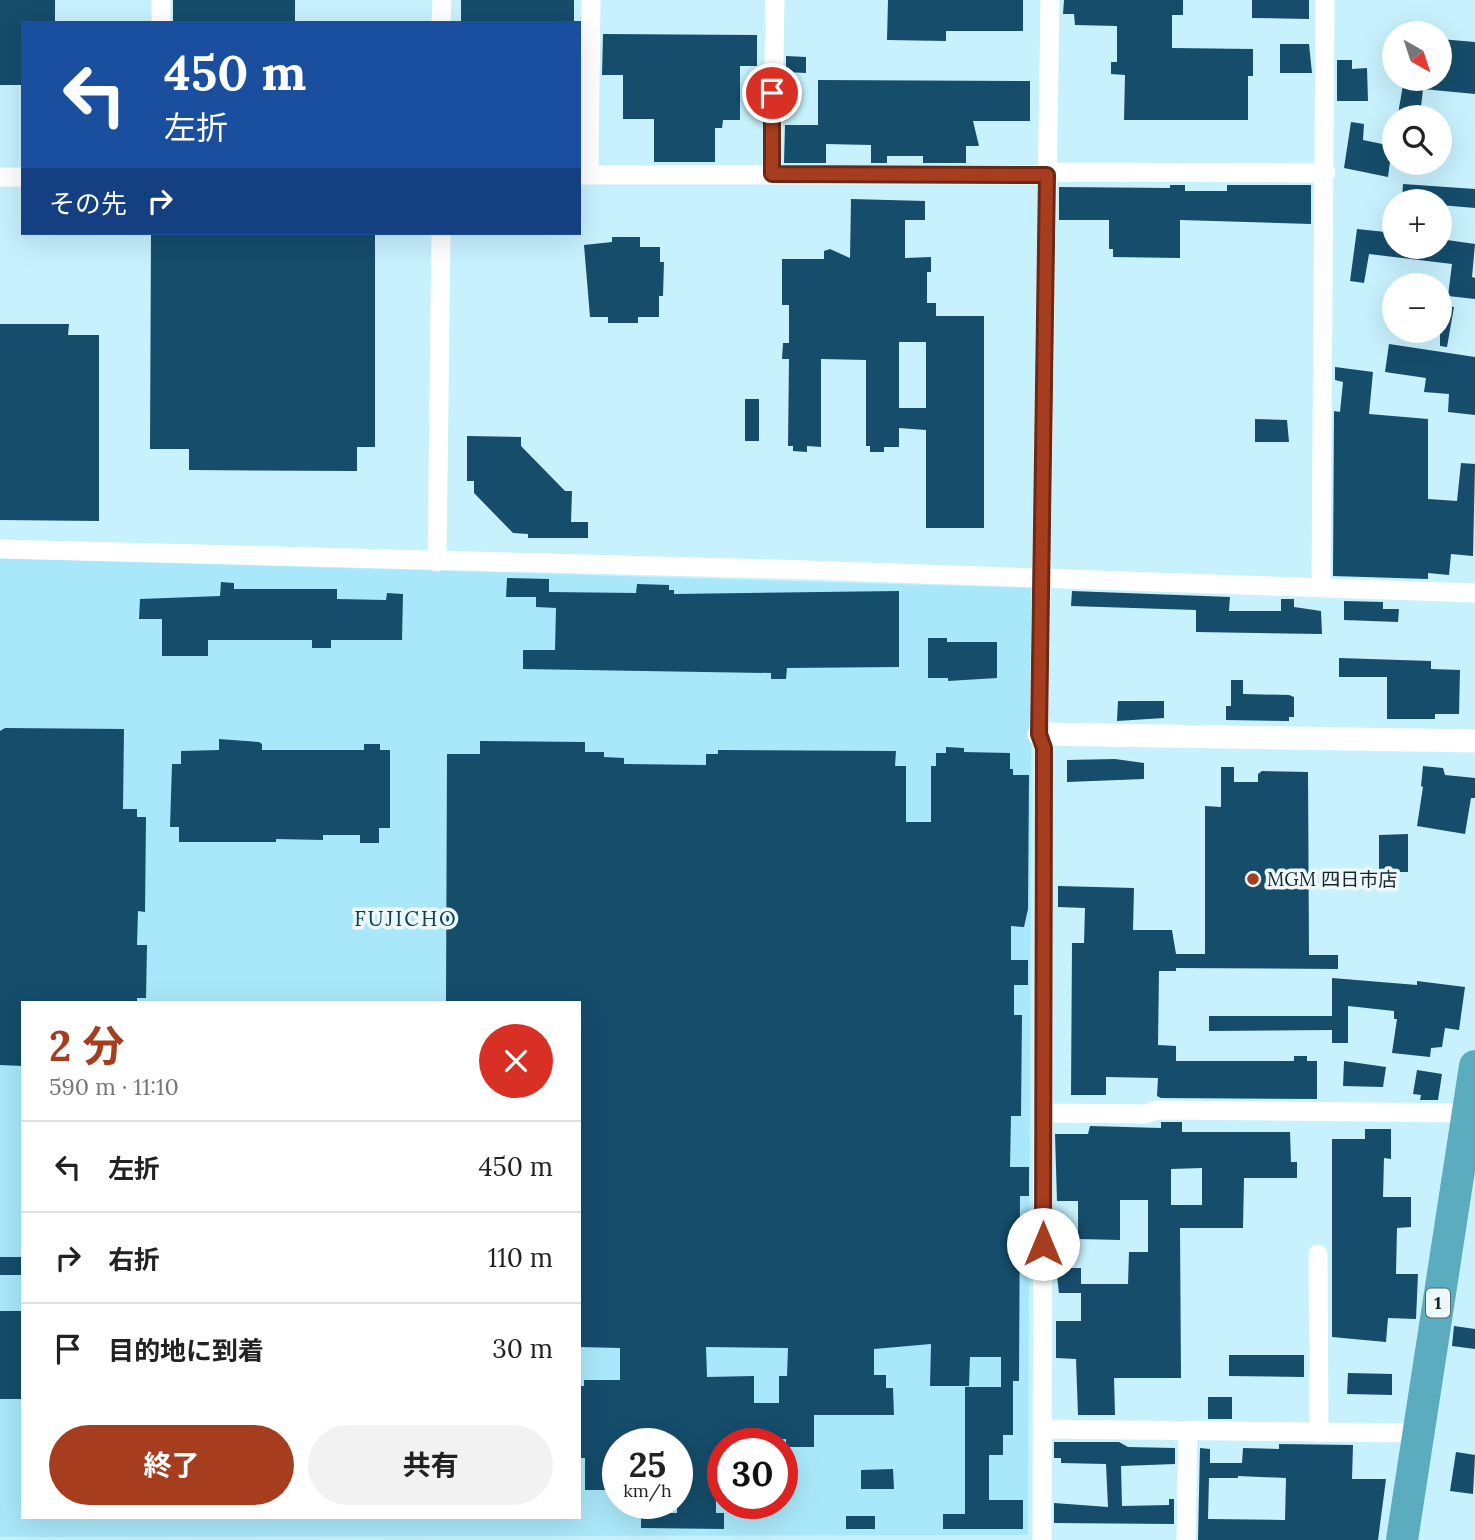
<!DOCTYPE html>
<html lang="ja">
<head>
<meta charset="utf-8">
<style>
	:root { --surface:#fff; --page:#f2f2f2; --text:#222; --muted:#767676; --line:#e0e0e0; --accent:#a53d1e }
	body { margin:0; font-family:Lora,"Noto Sans JP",serif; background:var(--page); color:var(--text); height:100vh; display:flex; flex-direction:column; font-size:26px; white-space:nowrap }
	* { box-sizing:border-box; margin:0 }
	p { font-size:23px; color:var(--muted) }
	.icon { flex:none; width:38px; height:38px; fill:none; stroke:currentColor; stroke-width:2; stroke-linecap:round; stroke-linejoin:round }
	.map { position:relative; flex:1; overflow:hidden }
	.drawer { position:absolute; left:21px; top:1001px; width:560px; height:518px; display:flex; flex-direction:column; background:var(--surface); border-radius:0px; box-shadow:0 7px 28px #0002 }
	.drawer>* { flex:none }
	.guide { position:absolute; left:21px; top:21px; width:560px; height:214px; border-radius:0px; box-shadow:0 7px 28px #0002; background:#1a4fa0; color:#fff; overflow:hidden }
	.needle { width:46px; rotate:141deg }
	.fabs { position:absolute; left:1382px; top:21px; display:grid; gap:14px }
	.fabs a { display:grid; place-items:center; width:70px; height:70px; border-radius:50%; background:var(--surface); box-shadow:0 7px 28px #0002; font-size:35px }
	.speed { position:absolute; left:602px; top:1428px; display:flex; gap:14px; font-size:35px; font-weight:700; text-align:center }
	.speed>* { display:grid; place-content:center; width:91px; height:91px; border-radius:50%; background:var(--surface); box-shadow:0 7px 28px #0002; line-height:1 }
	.speed small { font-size:18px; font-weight:400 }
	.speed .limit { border:10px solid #d22; background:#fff; color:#111 }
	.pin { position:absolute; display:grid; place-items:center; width:60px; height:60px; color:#fff; margin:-30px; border:4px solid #fff; border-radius:50%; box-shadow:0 2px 7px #0007 }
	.me { position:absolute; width:77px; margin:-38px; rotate:0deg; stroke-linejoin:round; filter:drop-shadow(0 0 5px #0008) }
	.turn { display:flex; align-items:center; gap:24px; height:147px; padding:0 28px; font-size:32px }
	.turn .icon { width:91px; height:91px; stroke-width:2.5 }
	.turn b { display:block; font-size:49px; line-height:60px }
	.then { display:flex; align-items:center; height:66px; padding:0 28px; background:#0003; gap:14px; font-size:26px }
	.round { display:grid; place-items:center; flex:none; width:74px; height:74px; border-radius:37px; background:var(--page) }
	.head { display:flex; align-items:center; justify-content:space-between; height:119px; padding:0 28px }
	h1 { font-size:42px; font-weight:700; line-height:52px; color:var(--accent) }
	.cta { display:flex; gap:14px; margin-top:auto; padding:14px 28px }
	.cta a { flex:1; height:80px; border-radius:42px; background:var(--accent); color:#fff; font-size:28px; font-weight:700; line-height:80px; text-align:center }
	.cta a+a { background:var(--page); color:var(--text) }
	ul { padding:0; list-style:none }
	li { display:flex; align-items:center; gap:21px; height:91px; padding:0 28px; border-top:2px solid var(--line) }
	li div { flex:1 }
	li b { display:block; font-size:26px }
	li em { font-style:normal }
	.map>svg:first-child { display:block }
</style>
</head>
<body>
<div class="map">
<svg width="1475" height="1540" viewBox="0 0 1475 1540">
	<rect width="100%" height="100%" fill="#c7f1fd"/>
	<path fill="#a9e8fa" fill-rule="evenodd" d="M0 558 1032 588 1028 1535 0 1537ZM23 1003H579V1517H23ZM618 1444H677V1503H618ZM723 1444H782V1503H723Z"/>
	<path fill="#154d6b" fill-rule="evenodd" d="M0 0H55V23H23V85H0Z
		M173 0H295V23H173Z
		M461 0H574V23H461Z
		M888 0H1023V31H946V41L887 40Z
		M1064 0H1183V15H1172V48L1253 49V76H1248V120H1124L1125 75 1111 74V62H1117V26L1075 25 1074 14H1063Z
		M1252 0H1309V19L1252 18Z
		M603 34 757 35V66H740V120H723L722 128H715V162H654V119H623V75H602Z
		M1440 39 1475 42V94L1423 89 1420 116 1398 114 1404 79H1440Z
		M1280 44H1309L1312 73H1280Z
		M786 56 806 57V73L786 72Z
		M1337 60H1352V69L1367 68 1368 101H1337Z
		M818 80 1030 81V121H973L979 146H966V163H923V156H887V163H871V145L826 144V163H784L785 125H818Z
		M1351 122 1364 124 1363 140 1392 146 1388 177 1344 168Z
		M1403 184 1475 189V208L1440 205V201H1402Z
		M1170 185H1185V191H1227V185H1311V224L1180 220V258L1113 257V249H1109V220H1059V187L1170 188Z
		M851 199 925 201V220H905V258L931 257V272H927V303H936V316H984V528H926V430L899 428V447H884V452H870V446H866V360L821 359V447L807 446V452L793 451V446H788L789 359H782L783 343H789V305H782V259H824V251L830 249 850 258ZM899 342H926V408H899Z
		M1357 229 1395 233V247H1440V239L1475 244 1472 277 1475 278V299L1448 296 1452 264 1369 254 1364 283 1350 281Z
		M151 233H375V447H357V471L189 470V449H150Z
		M612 237H640V247H660V262H664L663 296H659V317H638V323H608V317H590L584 245 612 242Z
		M1440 304 1454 307 1447 347 1440 346Z
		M0 324H69L68 335H99V521L0 520Z
		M1389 344 1475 357V415L1448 412 1449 394 1424 392 1426 378 1385 372Z
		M1335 367 1373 372 1369 414 1428 419V499L1457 501 1461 463 1475 464 1473 556 1451 554 1449 575 1428 573V579L1333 576 1334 411 1340 412 1343 382 1335 380Z
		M745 399H759V441H745Z
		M1255 419 1287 420 1289 442H1255Z
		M467 436 521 437V446L565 491H572L571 522H588V538H528V534L513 533 474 493V481H467Z
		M507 578 549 579V592L636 593 637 584 669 585V590H674V594L899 591V667L787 668 786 679H771V673L523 669V650H555L556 608 536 607V597H506Z
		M221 582 234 583V589H337V599L386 600 387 593 403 594 402 640H331V648H312V640H208V656H162V619H139L140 599 220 596Z
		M1072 591 1230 597 1229 611H1281V599H1294V607L1321 611 1322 634 1196 632V610L1071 606Z
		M1344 601 1383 602V609H1399L1398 622 1344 620Z
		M928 638H947V642H997V678L948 681V678H928Z
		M1339 658 1431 661V669L1460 670 1459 714H1435V719H1387V677H1339Z
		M1231 680H1243V694L1289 695 1294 697V717H1289V721L1226 720V706H1231Z
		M1118 701H1164V718L1117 721Z
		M5 728 124 729 123 809H137V817H146L145 912 138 911 137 945H147L146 998H137V1003H23V1066L0 1065V731Z
		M219 739 259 742 262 744V750H364V744H380V750H390V828H379V843H360V835H323V840L276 839V842H179V827H170L172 764H181V751L219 750Z
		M480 741 585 742V752H604V757L624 758V764L706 765V754H718V750L896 751 895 766H906V822H931V766H936V753H946V747L964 748V752L1010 753V769H1013V775H1029L1028 909 1024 927 1011 926V960H1028V985H1014V1015H1022L1021 1116H1011L1010 1167H1029V1196H1020L1019 1381H1013V1435H1003V1455H989V1500H1023V1529H943V1514H965V1387H1001V1357H970L969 1386H930L931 1344 874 1349V1375H886V1388H893L894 1415H814V1447H786V1439L723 1444V1484H716V1513H724V1529L641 1528V1513H677V1444H618V1490H585V1458H579V1386H584V1380H620V1348L579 1347V1003H446L447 754H480ZM706 1347 788 1348 787 1376H779V1403H754V1376L707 1377Z
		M1115 759 1144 763V779L1067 782V760Z
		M1423 766 1443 768 1445 775 1475 778V798H1471L1465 834 1417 826 1423 787 1421 786Z
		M1221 767H1234V782H1258V774L1262 771 1308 772 1309 955H1338V969L1176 968V971H1159L1158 1045 1176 1046V1061H1294V1056H1307V1061H1317V1099L1161 1098 1157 1096 1158 1078 1106 1077V1095H1071L1072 943H1084L1085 908 1058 907V886L1134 888 1133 930H1172L1176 954H1205V806L1221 807Z
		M1408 834V872H1379V835Z
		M1332 978 1417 985V981L1465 987 1459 1030 1445 1028 1442 1047 1431 1048 1430 1057 1392 1053 1397 1019H1394V1011L1348 1006V1043H1332V1030L1209 1031V1016H1332Z
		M1344 1061 1386 1067 1383 1087 1343 1086Z
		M1417 1070 1442 1074 1438 1100H1420L1421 1095 1413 1094Z
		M1161 1122H1182V1132H1290L1291 1162H1297V1178H1244L1243 1228H1180L1181 1378H1114L1115 1415H1078L1076 1359 1056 1358V1321H1081V1284H1128L1129 1252H1148V1200H1120V1240L1078 1239V1201H1057L1055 1134H1088L1090 1126 1161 1128ZM1202 1168V1205H1171V1169Z
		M1365 1129H1391V1159L1384 1158 1383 1197H1411V1227L1397 1228 1396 1274H1418L1416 1319 1388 1318 1386 1342 1332 1337V1139H1365Z
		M0 1257H23V1275H0Z
		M1056 1268H1081V1293H1059Z
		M0 1311H23V1399H0Z
		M1454 1326 1475 1329V1349L1452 1346Z
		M1229 1355H1304V1377L1229 1376Z
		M1348 1373 1392 1374V1395L1347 1394Z
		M1208 1397H1232V1419H1208Z
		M1054 1442H1119L1128 1447 1175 1448V1464L1121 1466 1122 1506 1169 1505V1499H1174V1524L1054 1523V1503L1108 1507 1106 1464 1061 1463V1458H1054Z
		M1279 1444 1353 1445 1352 1479H1386L1378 1540H1198L1200 1448 1210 1449V1463H1242L1243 1448 1279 1449ZM1238 1476 1286 1478 1285 1520 1208 1519 1209 1478H1238Z
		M1456 1452 1475 1455 1473 1494 1450 1491Z
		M893 1469 894 1489H861V1470Z
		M846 1516H875V1529H846Z"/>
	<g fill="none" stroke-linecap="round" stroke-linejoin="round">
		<path stroke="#fff" stroke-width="19" d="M161 23V0
			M441 23 442 0
			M1047 172 1326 173
			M772 174 775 0
			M579 175H1047
			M589 175 591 0
			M0 177H23
			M0 549 777 569 1475 593
			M437 562 441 233
			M1321 587 1325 0
			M1044 1113 1145 1114 1157 1110 1468 1113
			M1318 1254 1319 1433
			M1042 1429 1419 1433
			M1042 1540 1044 748 1039 734 1050 0
			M1186 1540 1188 1430"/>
		<path stroke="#fff" stroke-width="23" d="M1039 734 1475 741"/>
		<path stroke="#5cacc0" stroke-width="32" d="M1402 1540 1475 1066"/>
	</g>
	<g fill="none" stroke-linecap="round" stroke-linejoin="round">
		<defs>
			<path id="route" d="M772 93V174L1047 175 1039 734 1044 748 1043 1244"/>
		</defs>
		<use href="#route" stroke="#6b2814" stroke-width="18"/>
		<use href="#route" stroke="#a53d1e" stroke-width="12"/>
	</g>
	<circle fill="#a53d1e" stroke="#eef8fb" stroke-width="2.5" cx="1253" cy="879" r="7"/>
	<g text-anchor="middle" stroke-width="7" stroke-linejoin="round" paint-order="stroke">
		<rect fill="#eef8fb" stroke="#54666b" stroke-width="2" x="1426" y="1288.5" width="24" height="29" rx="5"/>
		<g font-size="18" font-weight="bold" fill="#12272d">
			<text x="1438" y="1309">1</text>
		</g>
		<g font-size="19" fill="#12272d" stroke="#eef8fb" text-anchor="start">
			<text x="1267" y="886">MGM 四日市店</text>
		</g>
		<g font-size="21" letter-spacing="2" fill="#0a414e" stroke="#eef8fb">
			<text x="406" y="926">FUJICHO</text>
		</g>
	</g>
</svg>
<div class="fabs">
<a><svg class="needle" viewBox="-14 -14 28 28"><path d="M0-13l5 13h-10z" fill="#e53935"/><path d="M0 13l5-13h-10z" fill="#767676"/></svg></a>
<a><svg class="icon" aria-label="search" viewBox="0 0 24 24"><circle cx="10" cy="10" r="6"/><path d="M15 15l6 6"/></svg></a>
<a>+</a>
<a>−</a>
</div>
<div class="speed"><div>25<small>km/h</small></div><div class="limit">30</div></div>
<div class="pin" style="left:772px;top:93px;background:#d93025"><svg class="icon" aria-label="arrive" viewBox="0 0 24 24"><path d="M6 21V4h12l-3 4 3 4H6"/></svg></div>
<svg class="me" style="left:1043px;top:1244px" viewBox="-20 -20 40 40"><circle r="19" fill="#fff"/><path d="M0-13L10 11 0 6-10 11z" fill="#a53d1e"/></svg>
<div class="guide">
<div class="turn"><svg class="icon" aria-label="left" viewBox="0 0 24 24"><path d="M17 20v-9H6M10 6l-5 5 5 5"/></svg><div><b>450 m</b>左折</div></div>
<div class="then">その先<svg class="icon" aria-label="right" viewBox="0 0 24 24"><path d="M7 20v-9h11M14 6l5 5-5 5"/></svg></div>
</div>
<section class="drawer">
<div class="head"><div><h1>2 分</h1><p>590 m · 11:10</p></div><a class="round" style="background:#d93025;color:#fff"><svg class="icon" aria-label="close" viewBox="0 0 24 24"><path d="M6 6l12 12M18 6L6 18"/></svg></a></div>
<ul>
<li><svg class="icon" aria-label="left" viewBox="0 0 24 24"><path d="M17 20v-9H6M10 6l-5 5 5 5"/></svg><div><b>左折</b></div><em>450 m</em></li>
<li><svg class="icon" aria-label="right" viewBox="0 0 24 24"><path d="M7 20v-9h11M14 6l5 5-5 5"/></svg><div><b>右折</b></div><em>110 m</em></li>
<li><svg class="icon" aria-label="arrive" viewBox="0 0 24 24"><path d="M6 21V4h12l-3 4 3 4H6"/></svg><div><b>目的地に到着</b></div><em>30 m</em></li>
</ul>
<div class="cta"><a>終了</a><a>共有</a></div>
</section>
</div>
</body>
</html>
